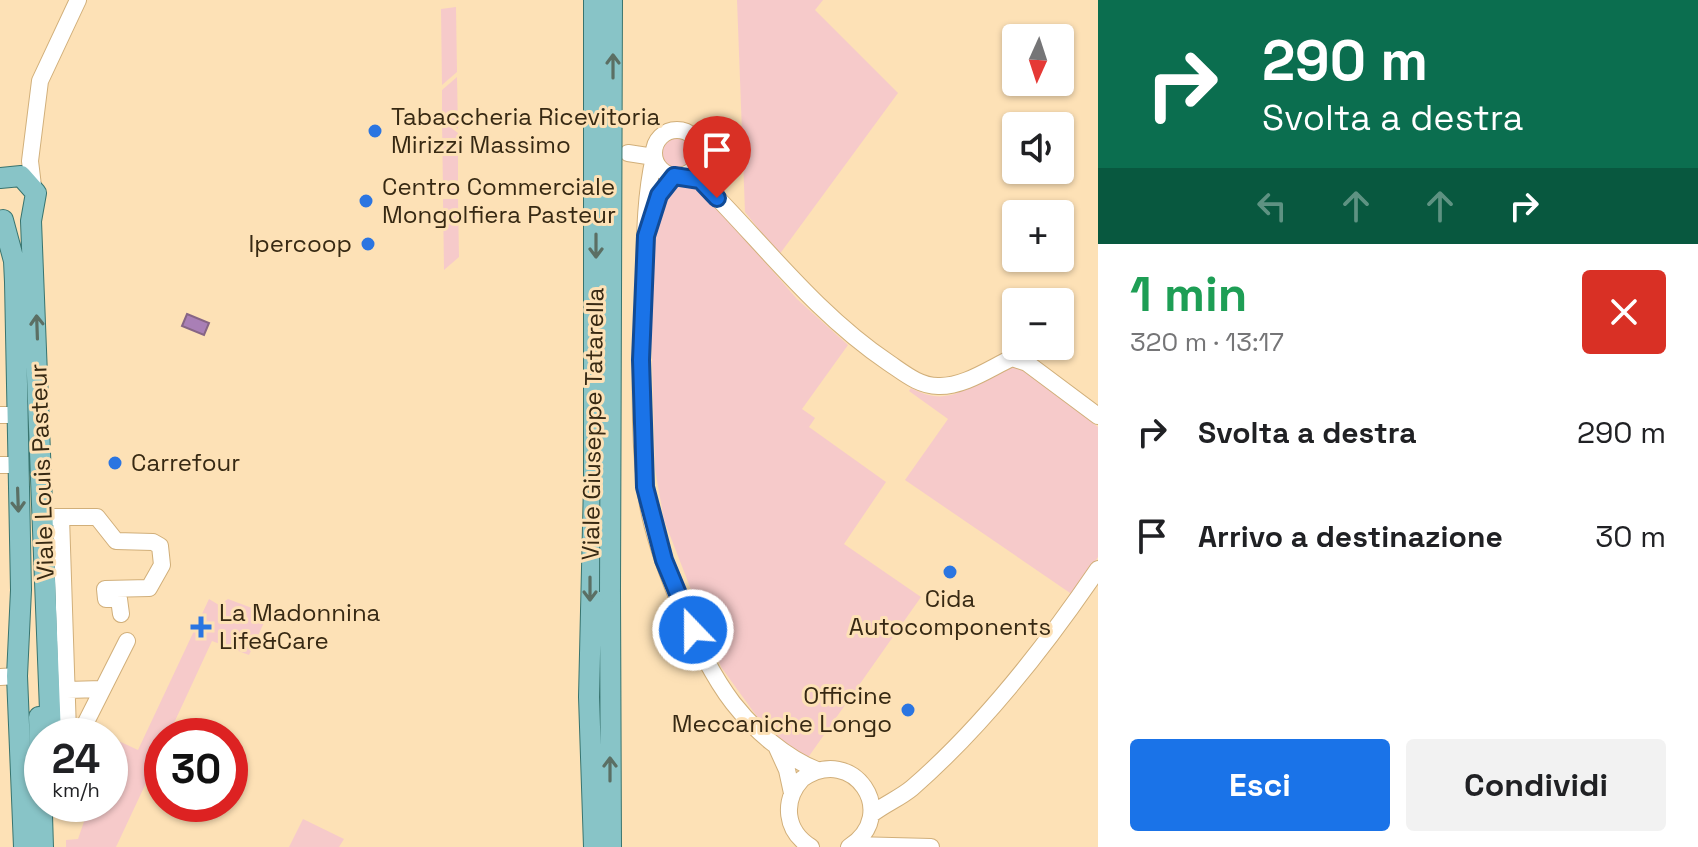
<!DOCTYPE html>
<html lang="it">
<head>
<meta charset="utf-8">
<style>
	:root { --surface:#fff; --page:#f2f2f2; --text:#202124; --muted:#757577; --accent:#1a73e8 }
	body { margin:0; font-family:"Space Grotesk",sans-serif; background:var(--page); color:var(--text); height:100vh; display:flex; flex-direction:column; font-size:30px; white-space:nowrap }
	* { box-sizing:border-box; margin:0 }
	p { font-size:26px; color:var(--muted) }
	.icon { flex:none; width:44px; height:44px; fill:none; stroke:currentColor; stroke-width:2; stroke-linecap:round; stroke-linejoin:round }
	.map { position:relative; flex:1; overflow:hidden }
	.sheet { display:flex; flex-direction:column; background:var(--surface); width:600px }
	.sheet>* { flex:none }
	.guide { background:#0b6e4f; color:#fff; overflow:hidden }
	.needle { width:52px; rotate:183deg }
	.fabs { position:absolute; left:1002px; top:24px; display:grid; gap:16px }
	.fabs a { display:grid; place-items:center; width:72px; height:72px; border-radius:8px; background:var(--surface); box-shadow:0 2px 6px #0004; font-size:40px }
	.speed { position:absolute; left:24px; top:718px; display:flex; gap:16px; font-size:40px; font-weight:700; text-align:center }
	.speed>* { display:grid; place-content:center; width:104px; height:104px; border-radius:50%; background:var(--surface); box-shadow:0 2px 6px #0004; line-height:1 }
	.speed small { font-size:20px; font-weight:400 }
	.speed .limit { border:12px solid #d22; background:#fff; color:#111 }
	.pin { position:absolute; display:grid; place-items:center; width:68px; height:68px; color:#fff; margin:-82px -34px; border-radius:50% 50% 50% 0; rotate:-45deg; box-shadow:0 0 8px #0007 }
	.pin .icon { rotate:45deg }
	.me { position:absolute; width:88px; margin:-44px; rotate:338deg; stroke-linejoin:round; filter:drop-shadow(0 0 6px #0008) }
	.turn { display:flex; align-items:center; gap:28px; height:168px; padding:0 32px; font-size:36px }
	.turn .icon { width:104px; height:104px; stroke-width:2.5 }
	.turn b { display:block; font-size:56px; line-height:68px }
	.lanes { display:flex; align-items:center; height:76px; padding:0 32px; background:#0003; justify-content:center; gap:40px; direction:ltr }
	.lanes .off { opacity:.35 }
	.round { display:grid; place-items:center; flex:none; width:84px; height:84px; border-radius:8px; background:var(--page) }
	.headline { display:flex; align-items:center; justify-content:space-between; height:136px; padding:0 32px }
	h1 { font-size:48px; font-weight:700; line-height:60px; color:#1e9e55 }
	.primary-button { display:flex; gap:16px; margin-top:auto; padding:16px 32px }
	.primary-button a { flex:1; height:92px; border-radius:8px; background:var(--accent); color:#fff; font-size:32px; font-weight:700; line-height:92px; text-align:center }
	.primary-button a+a { background:var(--page); color:var(--text) }
	ul { padding:0; list-style:none }
	li { display:flex; align-items:center; gap:24px; height:104px; padding:0 32px }
	li div { flex:1 }
	li b { display:block; font-size:30px }
	li em { font-style:normal }
	main { display:flex; flex:1; min-height:0 }
	.map>svg:first-child { display:block }
</style>
</head>
<body>
<main>
<div class="map">
<svg width="1098" height="847" viewBox="0 0 1098 847">
	<rect width="100%" height="100%" fill="#fde1b6"/>
	<path fill="#f6caca" d="M737 0H823L815 10 898 93 779 255 745 212Z
		M456 7 457 72 442 85 441 9Z
		M457 77 458 129 442 116V90Z
		M442 121 458 133V191H443Z
		M660 154a16 16 0 1 1 32 0a16 16 0 1 1-32 0Z
		M687 185 703 191 797 299 848 345 802 409 815 418 809 427 886 482 844 544 921 597 807 759 798 757 758 718 721 667 664 520 655 469 651 329 655 221 670 187Z
		M443 199H458L459 257 444 270Z
		M1013 366 1020 367 1098 427V557L1073 595 905 480 948 419 909 391 911 388C957 413 974 375 1013 366Z
		M209 599 219 605 228 599 268 614 249 655 212 641 168 736H162V749L116 847H66V840L78 839 90 804H110V737L138 750Z
		M303 819 344 839 339 847H289Z"/>
	<path fill="#a97fb6" stroke="#876585" stroke-width="2" d="M187 314 209 323 204 335 182 326Z"/>
	<g fill="none" stroke-linecap="round" stroke-linejoin="round">
		<defs>
			<path id="minor" d="M654 153a23 23 0 1 1 46 0a23 23 0 1 1-46 0Z
				M628 153 654 157C644 201 645 245 644 290 641 354 638 420 645 484 650 543 697 656 733 703 755 731 785 757 817 770
				M682 176 700 180C763 243 815 313 889 363 904 373 919 386 938 386 964 387 990 368 1012 358L1027 363 1098 416
				M33 186 30 161 40 81 78 0
				M651 220 659 195 674 176
				M0 415H16
				M0 465H17
				M41 517H61L68 732 75 736
				M61 517H97L116 541 153 542 160 546 162 565 149 588 105 589 106 599H119L121 614
				M0 677 17 676
				M67 690 102 689
				M79 736 127 641
				M777 748 787 770 792 793
				M872 814C885 804 900 798 912 788 981 728 1047 644 1098 569
				M853 845 931 847
				M811 847C785 831 782 801 802 779 853 743 901 814 849 847"/>
			<path id="major" d="M0 178 21 176 36 193 31 221 51 736
				M3 220 14 261 15 282 21 590 17 676 24 847
				M594 483 589 697 594 847
				M610 592 611 847
				M39 717 43 847"/>
		</defs>
		<use href="#minor" stroke="#d1af7a" stroke-width="18"/>
		<use href="#major" stroke="#38746f" stroke-width="22"/>
		<use href="#minor" stroke="#fff" stroke-width="16"/>
		<use href="#major" stroke="#88c4c7" stroke-width="20"/>
		<defs>
			<path id="major-bridge" d="M594 483V0
				M610 592 612 0"/>
		</defs>
		<use href="#major-bridge" stroke="#38746f" stroke-width="22" stroke-linecap="butt"/>
		<use href="#major-bridge" stroke="#88c4c7" stroke-width="20"/>
	</g>
	<defs><path id="oneway-shaft" d="M-6 0H5M1.5-3L5.5 0L1.5 3" fill="none" stroke-width="1.6" stroke-linecap="round" stroke-linejoin="round" transform="scale(2)"/></defs>
	<g stroke="#5b6f64">
		<use href="#oneway-shaft" transform="translate(613 66) rotate(-90)"/>
		<use href="#oneway-shaft" transform="translate(596 246) rotate(90)"/>
		<use href="#oneway-shaft" transform="translate(37 327) rotate(-92)"/>
		<use href="#oneway-shaft" transform="translate(18 500) rotate(88)"/>
		<use href="#oneway-shaft" transform="translate(590 589) rotate(90)"/>
		<use href="#oneway-shaft" transform="translate(610 769) rotate(-90)"/>
	</g>
	<g fill="none" stroke-linecap="round" stroke-linejoin="round">
		<defs>
			<path id="route" d="M693 630 664 560 645 487 641 360 646 236 659 195 674 176 700 180 717 198"/>
		</defs>
		<use href="#route" stroke="#114b97" stroke-width="20"/>
		<use href="#route" stroke="#1a73e8" stroke-width="14"/>
	</g>
	<g fill="#2b75e1" stroke="#fde1b6" stroke-width="3">
		<circle cx="375" cy="131" r="8"/>
		<circle cx="366" cy="201" r="8"/>
		<circle cx="368" cy="244" r="8"/>
		<circle cx="115" cy="463" r="8"/>
		<circle cx="950" cy="572" r="8"/>
		<path d="M197 615h8v8h8v8h-8v8h-8v-8h-8v-8h8z"/>
		<circle cx="908" cy="710" r="8"/>
	</g>
	<g text-anchor="middle" stroke-width="6" stroke-linejoin="round" paint-order="stroke">
		<g font-size="24" fill="#372913" stroke="#fde1b6" text-anchor="start">
			<text x="391" y="125">Tabaccheria Ricevitoria<tspan x="391" dy="28">Mirizzi Massimo</tspan></text>
			<text x="382" y="195">Centro Commerciale<tspan x="382" dy="28">Mongolfiera Pasteur</tspan></text>
			<text x="352" y="252" text-anchor="end">Ipercoop</text>
			<text x="131" y="471">Carrefour</text>
			<text x="950" y="607" text-anchor="middle">Cida<tspan x="950" dy="28">Autocomponents</tspan></text>
			<text x="219" y="621">La Madonnina<tspan x="219" dy="28">Life&amp;Care</tspan></text>
			<text x="892" y="704" text-anchor="end">Officine<tspan x="892" dy="28">Meccaniche Longo</tspan></text>
		</g>
		<g font-size="24" fill="#372913" stroke="#fde1b6">
			<text transform="translate(593 424) rotate(-89)" y="8">Viale Giuseppe Tatarella</text>
			<text transform="translate(42 472) rotate(-92)" y="8">Viale Louis Pasteur</text>
		</g>
	</g>
</svg>
<div class="fabs">
<a><svg class="needle" viewBox="-14 -14 28 28"><path d="M0-13l5 13h-10z" fill="#e53935"/><path d="M0 13l5-13h-10z" fill="#757577"/></svg></a>
<a><svg class="icon" aria-label="sound" viewBox="0 0 24 24"><path d="M4 9h4l5-4v14l-5-4H4zM17 9q2 3 0 6"/></svg></a>
<a>+</a>
<a>−</a>
</div>
<div class="speed"><div>24<small>km/h</small></div><div class="limit">30</div></div>
<div class="pin" style="left:717px;top:198px;background:#d93025"><svg class="icon" aria-label="arrive" viewBox="0 0 24 24"><path d="M6 21V4h12l-3 4 3 4H6"/></svg></div>
<svg class="me" style="left:693px;top:630px" viewBox="-20 -20 40 40"><circle r="17" fill="#1a73e8" stroke="#fff" stroke-width="3"/><path d="M0-11L8 9 0 5-8 9z" fill="#fff"/></svg>
</div>
<section class="sheet">
<div class="guide">
<div class="turn"><svg class="icon" aria-label="right" viewBox="0 0 24 24"><path d="M7 20v-9h11M14 6l5 5-5 5"/></svg><div><b>290 m</b>Svolta a destra</div></div>
<div class="lanes"><svg class="icon off" aria-label="left" viewBox="0 0 24 24"><path d="M17 20v-9H6M10 6l-5 5 5 5"/></svg><svg class="icon off" aria-label="ahead" viewBox="0 0 24 24"><path d="M12 20V5M6 11l6-6 6 6"/></svg><svg class="icon off" aria-label="ahead" viewBox="0 0 24 24"><path d="M12 20V5M6 11l6-6 6 6"/></svg><svg class="icon" aria-label="right" viewBox="0 0 24 24"><path d="M7 20v-9h11M14 6l5 5-5 5"/></svg></div>
</div>
<div class="headline"><div><h1>1 min</h1><p>320 m · 13:17</p></div><a class="round" style="background:#d93025;color:#fff"><svg class="icon" aria-label="close" viewBox="0 0 24 24"><path d="M6 6l12 12M18 6L6 18"/></svg></a></div>
<ul>
<li><svg class="icon" aria-label="right" viewBox="0 0 24 24"><path d="M7 20v-9h11M14 6l5 5-5 5"/></svg><div><b>Svolta a destra</b></div><em>290 m</em></li>
<li><svg class="icon" aria-label="arrive" viewBox="0 0 24 24"><path d="M6 21V4h12l-3 4 3 4H6"/></svg><div><b>Arrivo a destinazione</b></div><em>30 m</em></li>
</ul>
<div class="primary-button"><a>Esci</a><a>Condividi</a></div>
</section>
</main>
</body>
</html>
